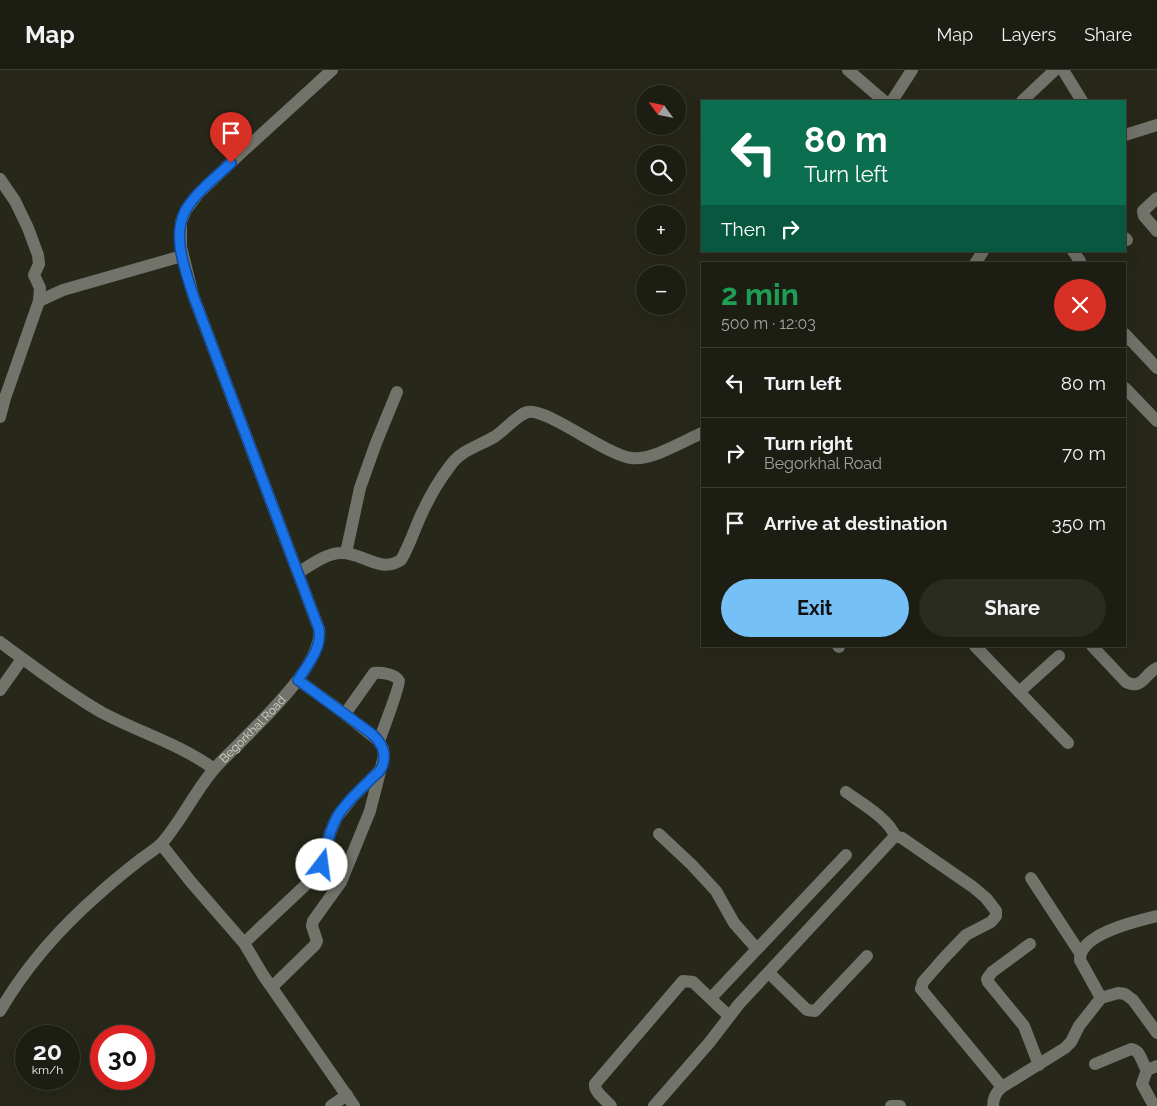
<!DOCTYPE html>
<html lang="en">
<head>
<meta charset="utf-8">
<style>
	:root { --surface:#1d1e13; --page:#2a2b21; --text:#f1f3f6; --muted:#a0a2a0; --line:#3b3c33; --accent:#75c0f6 }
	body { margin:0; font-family:Raleway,sans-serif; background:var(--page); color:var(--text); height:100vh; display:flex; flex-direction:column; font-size:19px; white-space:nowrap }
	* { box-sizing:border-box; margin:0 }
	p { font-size:16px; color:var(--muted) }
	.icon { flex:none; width:28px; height:28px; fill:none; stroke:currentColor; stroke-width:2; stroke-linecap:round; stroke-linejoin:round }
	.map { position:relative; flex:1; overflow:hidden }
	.panel { position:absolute; left:701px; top:192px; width:425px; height:385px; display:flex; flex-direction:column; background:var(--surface); border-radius:0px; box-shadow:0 5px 20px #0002,0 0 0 1px var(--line) }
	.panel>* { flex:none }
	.hud { position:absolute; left:701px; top:30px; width:425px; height:152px; border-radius:0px; box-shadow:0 5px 20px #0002,0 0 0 1px var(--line); background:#0b6e4f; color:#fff; overflow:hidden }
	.needle { width:32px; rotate:303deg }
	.buttons { position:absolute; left:636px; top:15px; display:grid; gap:10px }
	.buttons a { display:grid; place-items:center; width:50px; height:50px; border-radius:50%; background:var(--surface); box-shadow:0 5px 20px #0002,0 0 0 1px var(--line); font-size:25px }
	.speed { position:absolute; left:15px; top:955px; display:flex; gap:10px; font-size:25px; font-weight:700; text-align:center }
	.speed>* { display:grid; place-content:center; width:65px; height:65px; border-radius:50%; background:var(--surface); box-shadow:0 5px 20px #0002,0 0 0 1px var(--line); line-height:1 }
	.speed small { font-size:12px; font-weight:400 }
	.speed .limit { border:8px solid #d22; background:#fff; color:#111 }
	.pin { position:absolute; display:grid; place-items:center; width:42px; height:42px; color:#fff; margin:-51px -21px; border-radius:50% 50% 50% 0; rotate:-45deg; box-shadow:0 0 5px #0007 }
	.pin .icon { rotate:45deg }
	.me { position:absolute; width:55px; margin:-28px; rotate:15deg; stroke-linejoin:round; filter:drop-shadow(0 0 4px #0008) }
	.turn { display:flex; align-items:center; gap:18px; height:105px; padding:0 20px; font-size:22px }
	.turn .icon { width:65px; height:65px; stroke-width:2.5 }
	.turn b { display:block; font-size:35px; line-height:42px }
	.then { display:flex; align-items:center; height:48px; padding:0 20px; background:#0003; gap:10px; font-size:19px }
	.round { display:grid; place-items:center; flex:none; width:52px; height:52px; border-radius:26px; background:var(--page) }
	.headline { display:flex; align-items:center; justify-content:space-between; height:85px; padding:0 20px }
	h1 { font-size:30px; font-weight:700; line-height:38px; color:#1e9e55 }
	.primary-button { display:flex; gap:10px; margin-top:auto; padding:10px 20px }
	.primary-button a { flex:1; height:58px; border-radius:30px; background:var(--accent); color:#111; font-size:20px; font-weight:700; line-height:58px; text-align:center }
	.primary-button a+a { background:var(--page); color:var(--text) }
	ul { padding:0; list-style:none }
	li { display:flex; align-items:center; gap:15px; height:70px; padding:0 20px; border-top:1px solid var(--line) }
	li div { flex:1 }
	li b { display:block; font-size:19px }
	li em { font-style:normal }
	header { display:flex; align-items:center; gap:30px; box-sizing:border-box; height:70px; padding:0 25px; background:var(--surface); border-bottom:1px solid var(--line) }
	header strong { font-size:24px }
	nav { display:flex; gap:28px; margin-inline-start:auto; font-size:18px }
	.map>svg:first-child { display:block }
</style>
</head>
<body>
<header>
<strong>Map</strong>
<nav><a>Map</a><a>Layers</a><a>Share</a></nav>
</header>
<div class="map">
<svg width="1157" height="1036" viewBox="0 0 1157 1036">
	<rect width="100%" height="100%" fill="#272819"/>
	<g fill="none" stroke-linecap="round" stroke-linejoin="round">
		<g stroke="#72736b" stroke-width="12">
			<path d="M848 0 884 31"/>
			<path d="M1063 0 1082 31"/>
			<path d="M892 31 912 0"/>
			<path d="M1022 31 1055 0"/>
			<path d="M1125 65 1157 55"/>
			<path d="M0 109 15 131 28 158 38 185 39 194 34 205 40 218 39 231 5 328 0 347"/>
			<path d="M1157 128 1143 141 1144 146 1157 161"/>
			<path d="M1125 168 1127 170"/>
			<path d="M1073 181 1080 191 1079 194"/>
			<path d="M975 194 983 181"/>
			<path d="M39 231 63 220 182 186"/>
			<path d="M1125 264 1157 298"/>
			<path d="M1125 318 1157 351"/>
			<path d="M346 483 360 418 376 373 397 322"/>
			<path d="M299 502C311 495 327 483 341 483 362 482 380 504 401 490 410 475 415 457 423 441 430 426 440 409 450 396 461 380 479 376 494 367 504 361 518 344 528 342 547 338 606 385 631 388 651 391 684 371 702 363"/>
			<path d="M0 572C33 596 66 622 101 642 138 662 180 674 214 699"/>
			<path d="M838 576 839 577"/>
			<path d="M975 576 1068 673"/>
			<path d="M1092 576 1126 612C1143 620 1144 604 1157 598"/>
			<path d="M0 620 22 589"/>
			<path d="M1019 622 1059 586"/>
			<path d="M345 644 374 603C380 602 396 604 399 611 400 615 382 663 379 671"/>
			<path d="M846 722C861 733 889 749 895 766"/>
			<path d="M659 764 692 795 716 821 734 853 757 879"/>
			<path d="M161 774 191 812 244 873 263 905 354 1036"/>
			<path d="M1031 808 1080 883"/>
			<path d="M244 873 312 809 322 795 330 763 337 747 353 727 380 700"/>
			<path d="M1030 874 992 902 987 909 988 912 1024 956 1039 995"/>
			<path d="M769 903 807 940 815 941 867 886"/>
			<path d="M272 917 315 875 317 871 312 856 313 851 341 812 370 741 384 686 383 679 379 671 345 644 298 610"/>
			<path d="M711 928 846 785"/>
			<path d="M1101 928 1080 890C1079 864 1136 851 1157 846"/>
			<path id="s1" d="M0 941C26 896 61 857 100 823 113 811 127 800 141 789 148 784 156 779 162 773 182 750 195 721 215 698 241 669 324 600 319 559L193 225 181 177V152L186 140 198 124 242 82 332 0"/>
			<path d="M1095 994 1131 979C1141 980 1141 992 1147 1000L1157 996"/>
			<path d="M1147 1000 1142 1014 1154 1036"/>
			<path d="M331 1036 347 1025"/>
			<path d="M611 1036C606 1030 594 1022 595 1014L683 911 693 912 729 946"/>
			<path d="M654 1036 709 973 739 934 895 766 902 768 973 817 986 828 996 841V846L991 852 966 865 944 888 923 912 921 919 1002 1017"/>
			<path d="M891 1036H900"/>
			<path d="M993 1036C993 1028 996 1022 1002 1017L1065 978 1071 972 1079 956 1101 928 1118 923 1125 924 1133 930 1157 963"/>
		</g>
	</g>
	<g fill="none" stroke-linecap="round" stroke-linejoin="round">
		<defs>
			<path id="route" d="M231 93C216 107 195 123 185 141 172 167 185 199 193 225L319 559C322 578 308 594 298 610L372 664C382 673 388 685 381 699 379 703 373 706 370 710 359 721 345 733 337 747 328 762 327 779 322 795"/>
		</defs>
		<use href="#route" stroke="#114b97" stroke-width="12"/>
		<use href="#route" stroke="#1a73e8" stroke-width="9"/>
	</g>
	<g text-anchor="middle" stroke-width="5" stroke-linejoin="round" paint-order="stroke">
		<g font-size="12" fill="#d4d5cb" stroke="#1e1f0f">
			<text dy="4" stroke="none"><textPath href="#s1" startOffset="381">Begorkhal Road</textPath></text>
		</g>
	</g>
</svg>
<div class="buttons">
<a><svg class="needle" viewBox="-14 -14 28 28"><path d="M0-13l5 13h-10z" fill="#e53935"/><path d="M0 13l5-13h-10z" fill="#a0a2a0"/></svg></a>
<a><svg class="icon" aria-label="search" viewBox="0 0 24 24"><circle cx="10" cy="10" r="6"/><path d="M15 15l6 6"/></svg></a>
<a>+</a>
<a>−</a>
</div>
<div class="speed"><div>20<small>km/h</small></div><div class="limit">30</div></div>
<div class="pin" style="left:231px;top:93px;background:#d93025"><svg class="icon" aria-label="arrive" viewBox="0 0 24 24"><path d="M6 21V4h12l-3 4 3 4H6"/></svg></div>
<svg class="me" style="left:322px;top:795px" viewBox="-20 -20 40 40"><circle r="19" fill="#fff"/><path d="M0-13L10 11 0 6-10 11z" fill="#1a73e8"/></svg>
<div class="hud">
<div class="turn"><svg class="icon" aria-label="left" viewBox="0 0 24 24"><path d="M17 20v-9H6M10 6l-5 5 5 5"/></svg><div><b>80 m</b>Turn left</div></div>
<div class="then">Then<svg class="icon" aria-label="right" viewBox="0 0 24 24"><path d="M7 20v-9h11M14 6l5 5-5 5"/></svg></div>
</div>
<section class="panel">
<div class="headline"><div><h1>2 min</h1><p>500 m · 12:03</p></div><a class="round" style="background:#d93025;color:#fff"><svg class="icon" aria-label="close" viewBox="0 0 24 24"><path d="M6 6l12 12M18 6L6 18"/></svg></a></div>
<ul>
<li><svg class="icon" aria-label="left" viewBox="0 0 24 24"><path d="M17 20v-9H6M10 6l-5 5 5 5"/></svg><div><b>Turn left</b></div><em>80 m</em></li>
<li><svg class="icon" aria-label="right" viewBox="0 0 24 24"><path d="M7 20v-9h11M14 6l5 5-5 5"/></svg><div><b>Turn right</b><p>Begorkhal Road</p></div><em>70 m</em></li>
<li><svg class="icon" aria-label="arrive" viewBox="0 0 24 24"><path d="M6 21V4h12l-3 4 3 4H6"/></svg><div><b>Arrive at destination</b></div><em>350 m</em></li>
</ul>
<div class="primary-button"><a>Exit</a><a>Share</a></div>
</section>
</div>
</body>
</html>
